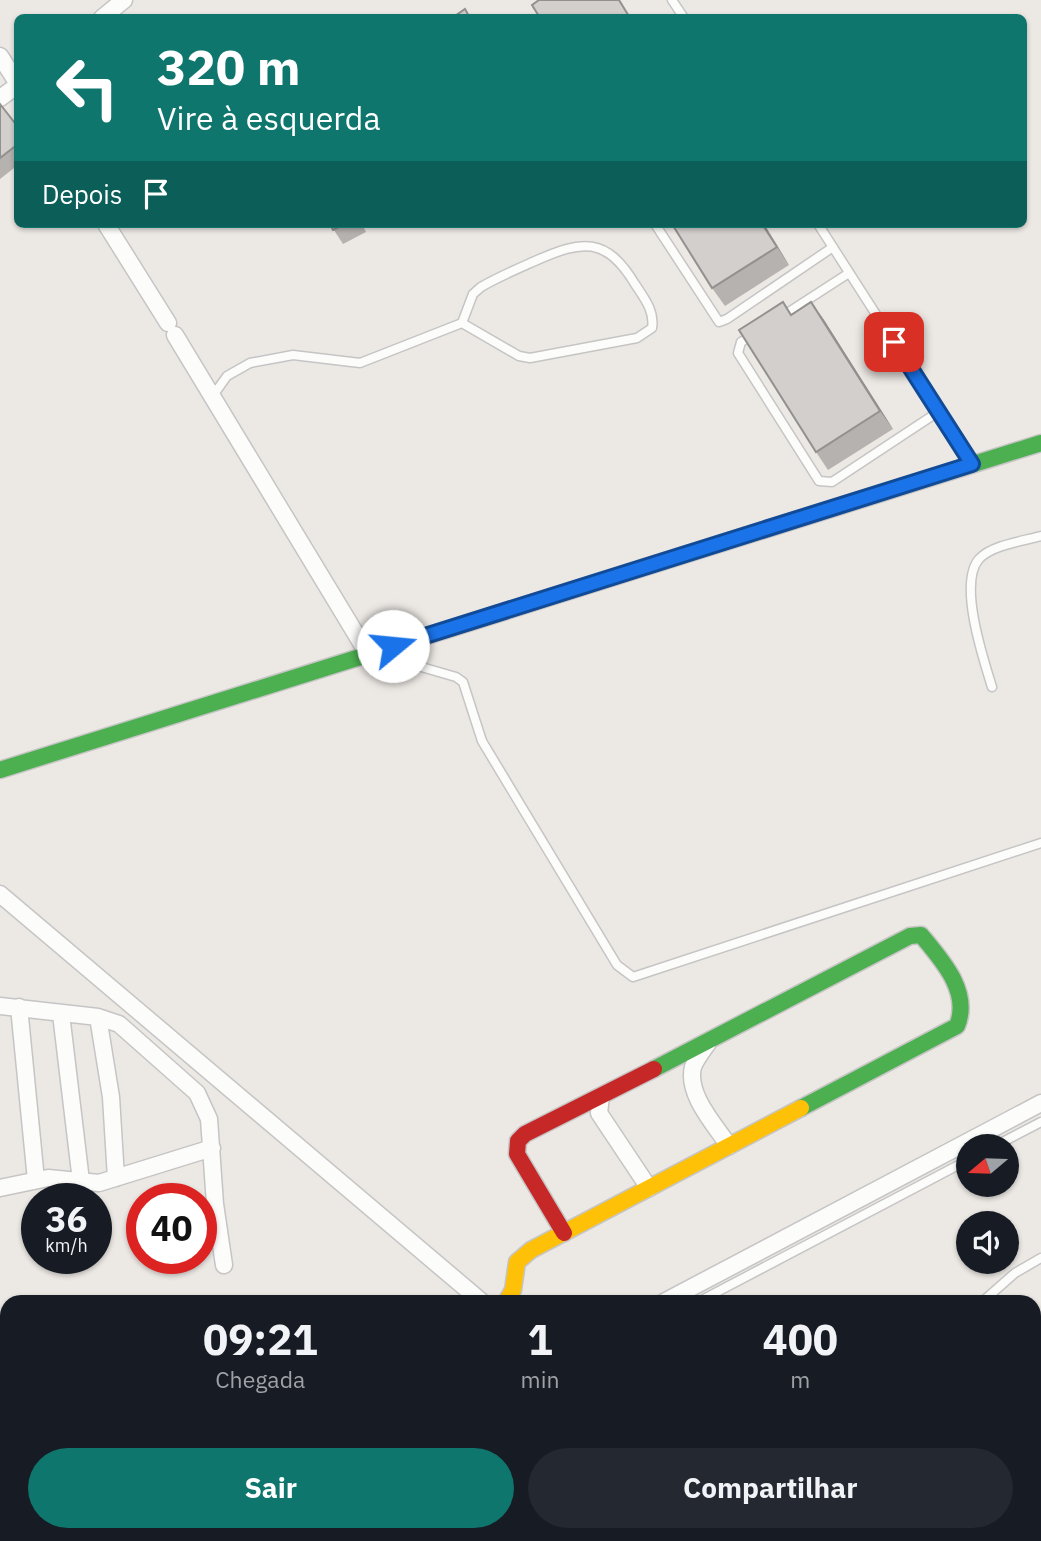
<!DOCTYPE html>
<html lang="pt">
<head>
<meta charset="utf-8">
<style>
	:root { --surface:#171b24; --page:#242831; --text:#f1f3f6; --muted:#9ea1a6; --accent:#0f766e }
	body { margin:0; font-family:"IBM Plex Sans",sans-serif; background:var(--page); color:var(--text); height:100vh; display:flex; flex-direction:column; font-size:26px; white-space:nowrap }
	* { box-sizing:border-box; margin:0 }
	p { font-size:23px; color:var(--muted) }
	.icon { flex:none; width:38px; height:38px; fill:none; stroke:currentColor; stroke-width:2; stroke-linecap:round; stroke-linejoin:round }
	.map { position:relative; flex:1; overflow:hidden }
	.details { position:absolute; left:0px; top:1295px; width:1041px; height:247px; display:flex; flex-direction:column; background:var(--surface); border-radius:21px 21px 0 0; box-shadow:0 2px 5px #0004 }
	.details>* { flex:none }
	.top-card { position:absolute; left:14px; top:14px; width:1013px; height:214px; border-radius:10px; box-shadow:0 2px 5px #0004; background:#0f766e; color:#fff; overflow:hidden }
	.needle { width:46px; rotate:251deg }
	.controls { position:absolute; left:956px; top:1134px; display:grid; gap:14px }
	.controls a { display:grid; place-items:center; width:63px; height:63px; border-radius:50%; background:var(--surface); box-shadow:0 2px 5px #0004; font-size:35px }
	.speed { position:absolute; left:21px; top:1183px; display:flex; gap:14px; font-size:35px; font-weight:700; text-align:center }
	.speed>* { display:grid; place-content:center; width:91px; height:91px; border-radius:50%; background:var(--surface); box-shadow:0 2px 5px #0004; line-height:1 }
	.speed small { font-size:18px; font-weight:400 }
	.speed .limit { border:10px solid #d22; background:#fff; color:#111 }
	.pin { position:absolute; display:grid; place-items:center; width:60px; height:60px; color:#fff; margin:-30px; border-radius:14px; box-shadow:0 4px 10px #0006 }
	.me { position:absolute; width:77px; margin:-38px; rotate:73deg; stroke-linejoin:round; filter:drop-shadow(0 0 5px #0008) }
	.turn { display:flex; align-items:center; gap:24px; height:147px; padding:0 28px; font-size:32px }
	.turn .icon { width:91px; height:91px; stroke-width:2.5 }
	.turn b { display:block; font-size:49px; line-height:60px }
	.then { display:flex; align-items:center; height:66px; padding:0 28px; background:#0003; gap:14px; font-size:26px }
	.eta { display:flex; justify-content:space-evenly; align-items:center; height:119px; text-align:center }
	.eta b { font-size:42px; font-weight:700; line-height:49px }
	.primary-button { display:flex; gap:14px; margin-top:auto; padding:14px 28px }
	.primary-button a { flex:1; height:80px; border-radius:42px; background:var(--accent); color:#fff; font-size:28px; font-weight:700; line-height:80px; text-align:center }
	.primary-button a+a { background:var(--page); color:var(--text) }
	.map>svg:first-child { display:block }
</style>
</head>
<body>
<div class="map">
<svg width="1041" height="1541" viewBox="0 0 1041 1541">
	<rect width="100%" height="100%" fill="#ece8e4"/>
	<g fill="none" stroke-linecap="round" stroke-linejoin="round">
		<defs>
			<path id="lane" d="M672 0 684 18
				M655 224 719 322 727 319 833 247
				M818 224 972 464
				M781 317 849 273
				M753 335 741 342 738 353 819 481 832 482 938 412
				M212 397 227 376 250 363 293 355 360 363 462 323 473 294 481 287C498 277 517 269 535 261 582 240 606 236 635 284 644 298 655 311 652 328L637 338 530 358 519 356 462 323
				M418 666 456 677 463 682 482 741 617 965 633 977 1041 843
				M992 687C983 658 958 583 979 559 992 545 1023 541 1041 536
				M995 1146 1041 1122
				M698 1302 968 1160
				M982 1302 1015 1273 1041 1258
				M1034 1417 1041 1403
				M690 1535 692 1541
				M792 1535 800 1541
				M630 1541 650 1535
				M959 1541 962 1535"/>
			<path id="street" d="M102 18 124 0
				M0 56 18 84
				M0 98 18 85
				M106 224 168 323
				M175 335 368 654
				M0 894 482 1302
				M0 1006 98 1017 119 1024 197 1093 209 1119 215 1204 224 1265
				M19 1007 36 1180
				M61 1014 81 1181
				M98 1017 111 1097 116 1178
				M708 1043C703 1050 696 1059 693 1067 686 1094 715 1125 729 1146
				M601 1096 599 1113 649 1188
				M0 1188 48 1178 99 1183 212 1148
				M664 1302 1041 1103
				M756 1535 764 1541"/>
			<path id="fast" d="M655 564 1041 443
				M0 770 411 641
				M654 1069 910 936 921 935C942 960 971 992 957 1026L801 1108"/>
			<path id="slow" d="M506 1302 513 1290 517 1262 531 1250 801 1108"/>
			<path id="jam" d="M411 641 655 564
				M564 1233 517 1154 518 1141 525 1134 654 1069"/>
		</defs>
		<use href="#lane" stroke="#c6c5c5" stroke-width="11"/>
		<use href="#street" stroke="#c6c5c5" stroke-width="19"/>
		<use href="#fast" stroke="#c6c5c5" stroke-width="19"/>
		<use href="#slow" stroke="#c6c5c5" stroke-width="19"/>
		<use href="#jam" stroke="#c6c5c5" stroke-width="19"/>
		<use href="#lane" stroke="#fcfcfb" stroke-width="8"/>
		<use href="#street" stroke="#fcfcfb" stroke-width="16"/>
		<use href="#fast" stroke="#4caf50" stroke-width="16"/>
		<use href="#slow" stroke="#ffc107" stroke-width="16"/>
		<use href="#jam" stroke="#c62828" stroke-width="16"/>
	</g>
	<path fill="#b5b2b0" d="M0 104 18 127V165L0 179Z
		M330 224H362L366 232 343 244Z
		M764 224 789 265 725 306 712 288Z
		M783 302 791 315 811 302 824 320 893 429 828 470 816 452Z"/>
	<path fill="#939190" d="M762 224H764L789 265 777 247Z
		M811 302 824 320 893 429 880 411Z"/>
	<path fill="#d2cfcd" stroke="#939190" stroke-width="2" d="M539 0H619L630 18H540L532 5Z
		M465 9 470 18H452Z
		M0 104 18 127V144L0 158Z
		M330 224H345L333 230Z
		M672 224H762L777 247 712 288Z
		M783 302 791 315 811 302 880 411 816 452 739 330Z"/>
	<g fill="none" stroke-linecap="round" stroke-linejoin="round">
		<defs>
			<path id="route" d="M393 646 972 464 894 342"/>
		</defs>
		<use href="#route" stroke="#114b97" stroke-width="18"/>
		<use href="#route" stroke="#1a73e8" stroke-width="12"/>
	</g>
</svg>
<div class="controls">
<a><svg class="needle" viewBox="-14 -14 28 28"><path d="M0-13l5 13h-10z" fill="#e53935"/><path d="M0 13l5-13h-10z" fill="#9ea1a6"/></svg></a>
<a><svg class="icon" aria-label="sound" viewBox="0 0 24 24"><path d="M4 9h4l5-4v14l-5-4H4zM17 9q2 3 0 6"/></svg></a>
</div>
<div class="speed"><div>36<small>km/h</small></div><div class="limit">40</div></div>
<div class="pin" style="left:894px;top:342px;background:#d93025"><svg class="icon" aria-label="arrive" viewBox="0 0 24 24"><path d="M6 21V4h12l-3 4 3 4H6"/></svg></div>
<svg class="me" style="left:393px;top:646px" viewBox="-20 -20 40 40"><circle r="19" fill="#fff"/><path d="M0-13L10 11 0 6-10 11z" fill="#1a73e8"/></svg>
<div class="top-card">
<div class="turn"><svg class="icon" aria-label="left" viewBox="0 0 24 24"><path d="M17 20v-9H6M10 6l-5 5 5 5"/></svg><div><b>320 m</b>Vire à esquerda</div></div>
<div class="then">Depois<svg class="icon" aria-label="arrive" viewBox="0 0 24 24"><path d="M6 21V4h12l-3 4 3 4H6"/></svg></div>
</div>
<section class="details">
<div class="eta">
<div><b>09:21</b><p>Chegada</p></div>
<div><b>1</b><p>min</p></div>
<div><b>400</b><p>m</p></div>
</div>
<div class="primary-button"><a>Sair</a><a>Compartilhar</a></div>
</section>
</div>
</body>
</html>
